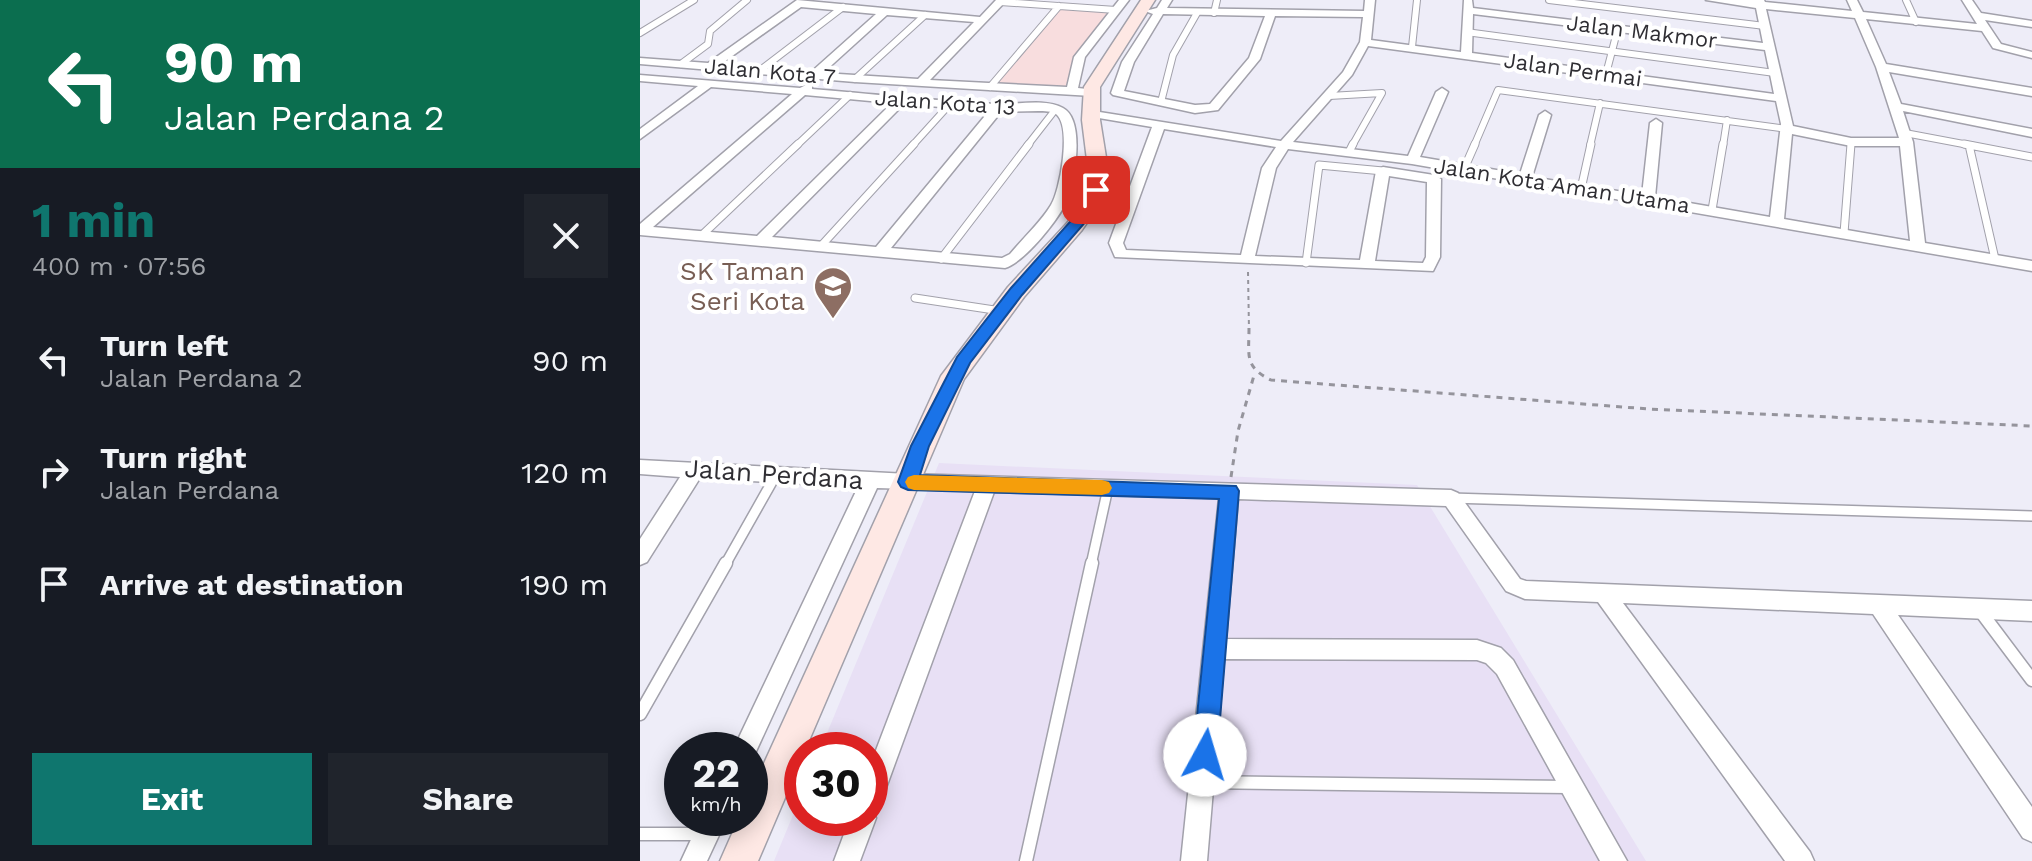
<!DOCTYPE html>
<html lang="en">
<head>
<meta charset="utf-8">
<style>
	:root { --surface:#171b24; --page:#20242c; --text:#f1f3f6; --muted:#9ea1a6; --accent:#0f766e }
	body { margin:0; font-family:"Work Sans",sans-serif; background:var(--page); color:var(--text); height:100vh; display:flex; flex-direction:column; font-size:30px; white-space:nowrap }
	* { box-sizing:border-box; margin:0 }
	p { font-size:26px; color:var(--muted) }
	.icon { flex:none; width:44px; height:44px; fill:none; stroke:currentColor; stroke-width:2; stroke-linecap:round; stroke-linejoin:round }
	.map { position:relative; flex:1; overflow:hidden }
	.drawer { display:flex; flex-direction:column; background:var(--surface); width:640px }
	.drawer>* { flex:none }
	.guide { background:#0b6e4f; color:#fff; overflow:hidden }
	.speed { position:absolute; left:24px; top:732px; display:flex; gap:16px; font-size:40px; font-weight:700; text-align:center }
	.speed>* { display:grid; place-content:center; width:104px; height:104px; border-radius:50%; background:var(--surface); box-shadow:0 4px 20px #0003; line-height:1 }
	.speed small { font-size:20px; font-weight:400 }
	.speed .limit { border:12px solid #d22; background:#fff; color:#111 }
	.pin { position:absolute; display:grid; place-items:center; width:68px; height:68px; color:#fff; margin:-34px; border-radius:16px; box-shadow:0 4px 12px #0006 }
	.me { position:absolute; width:88px; margin:-44px; rotate:6deg; stroke-linejoin:round; filter:drop-shadow(0 0 6px #0008) }
	.turn { display:flex; align-items:center; gap:28px; height:168px; padding:0 32px; font-size:36px }
	.turn .icon { width:104px; height:104px; stroke-width:2.5 }
	.turn b { display:block; font-size:56px; line-height:68px }
	.round { display:grid; place-items:center; flex:none; width:84px; height:84px; border-radius:0px; background:var(--page) }
	.summary { display:flex; align-items:center; justify-content:space-between; height:136px; padding:0 32px }
	h1 { font-size:48px; font-weight:700; line-height:60px; color:var(--accent) }
	.button { display:flex; gap:16px; margin-top:auto; padding:16px 32px }
	.button a { flex:1; height:92px; border-radius:0px; background:var(--accent); color:#fff; font-size:32px; font-weight:700; line-height:92px; text-align:center }
	.button a+a { background:var(--page); color:var(--text) }
	ul { padding:0; list-style:none }
	li { display:flex; align-items:center; gap:24px; height:112px; padding:0 32px }
	li div { flex:1 }
	li b { display:block; font-size:30px }
	li em { font-style:normal }
	main { display:flex; flex:1; min-height:0 }
	.map>svg:first-child { display:block }
</style>
</head>
<body>
<main>
<section class="drawer">
<div class="guide">
<div class="turn"><svg class="icon" aria-label="left" viewBox="0 0 24 24"><path d="M17 20v-9H6M10 6l-5 5 5 5"/></svg><div><b>90 m</b>Jalan Perdana 2</div></div>
</div>
<div class="summary"><div><h1>1 min</h1><p>400 m · 07:56</p></div><a class="round"><svg class="icon" aria-label="close" viewBox="0 0 24 24"><path d="M6 6l12 12M18 6L6 18"/></svg></a></div>
<ul>
<li><svg class="icon" aria-label="left" viewBox="0 0 24 24"><path d="M17 20v-9H6M10 6l-5 5 5 5"/></svg><div><b>Turn left</b><p>Jalan Perdana 2</p></div><em>90 m</em></li>
<li><svg class="icon" aria-label="right" viewBox="0 0 24 24"><path d="M7 20v-9h11M14 6l5 5-5 5"/></svg><div><b>Turn right</b><p>Jalan Perdana</p></div><em>120 m</em></li>
<li><svg class="icon" aria-label="arrive" viewBox="0 0 24 24"><path d="M6 21V4h12l-3 4 3 4H6"/></svg><div><b>Arrive at destination</b></div><em>190 m</em></li>
</ul>
<div class="button"><a>Exit</a><a>Share</a></div>
</section>
<div class="map">
<svg width="1392" height="861" viewBox="0 0 1392 861">
	<rect width="100%" height="100%" fill="#eeedf8"/>
	<path fill="#f8ddde" d="M418 5 481 10 443 58 434 95 346 89Z"/>
	<path fill="#e8e0f5" d="M299 463 777 485 1006 861H134L162 793V818H230V750H180Z"/>
	<g fill="none" stroke-linecap="round" stroke-linejoin="round">
		<defs>
			<path id="lane-far3" d="M909 0 1125 26
				M1266 0 1276 22
				M360 2 476 10
				M574 13 577 0
				M826 32 1135 73
				M0 33 54 0
				M772 47 777 0
				M41 64 68 44 70 31 107 0
				M119 71 203 7
				M966 74 978 28
				M215 79 285 15
				M350 87 419 6
				M689 96 742 93 712 146
				M521 102 533 55 557 13
				M1265 133 1334 146
				M156 146 210 95
				M272 146 310 104
				M387 146 415 110
				M834 146 858 90 1147 129
				M950 146 960 103
				M1083 146 1087 120
				M1211 146V142"/>
			<path id="lane-far2" d="M1324 144 1392 157
				M1329 145 1355 259
				M709 152 713 144
				M824 169 835 144
				M941 189 951 144
				M1072 210 1083 144
				M1204 233 1211 144
				M61 236 158 144
				M180 247 274 144
				M301 259 389 144
				M666 263 679 165 743 171
				M275 298 361 311"/>
			<path id="lane-far1" d="M811 498 1392 516
				M85 565 137 473
				M451 565 468 488"/>
			<path id="lane" d="M1341 612 1392 680
				M0 714 86 563
				M564 782 929 787
				M0 834H63
				M386 861 452 563"/>
			<path id="street" d="M157 0 340 17 356 0H367L290 80 427 87 434 57 479 0H489L445 57 438 88 456 90 458 92 452 96 215 82 0 64V58L68 63ZM161 7 236 14 171 72 81 64ZM247 15 334 22 278 79 183 73Z
				M522 0H532L527 8 724 11 725 0H735L731 40 821 52 824 0H832L833 8 1123 43 1116 8 1066 0H1124L1125 2 1212 11 1207 0H1217L1223 12 1337 24 1322 0H1332L1341 13 1392 21V27L1345 20 1361 44 1392 52V58L1353 48 1342 31 1226 19 1246 64 1392 88V96L1249 72 1261 104 1392 129V137L1263 111 1273 142 1285 243 1392 261V271L772 164 648 149 636 168 615 256 720 260 736 171 743 167 794 175 801 179 800 257 793 271 475 257 469 243 512 127 447 116V110L641 141 703 72 720 42 723 17 635 16 620 59 578 110 555 113 473 95 471 93 482 62 513 14 505 11 517 8ZM1126 9 1215 18 1236 67 1259 138H1211L1153 126ZM523 14 625 16 609 58 570 104 555 105 484 91 494 62ZM833 14 1125 50 1134 94 832 53ZM728 46 1136 101 1141 124 1130 217 1015 197 1022 123 1016 119 1010 123 1002 195 892 177 911 115 905 111 899 115 880 174 780 157 808 92 802 88 796 92 768 156 653 142 712 75ZM524 129 636 147 622 168 601 255 486 250 483 243ZM1152 134 1211 146H1260L1270 241 1144 219ZM749 176 787 182 786 257 783 263 735 261Z
				M0 75 160 88 168 84 172 85V89C234 94 295 101 356 104 377 105 404 98 423 108 445 120 435 176 429 196 422 216 385 262 365 268L0 235V224L152 94 71 87 0 139V129L58 86 0 81ZM165 95 252 103 117 236 13 227ZM264 104 349 111 236 247 132 237ZM398 111C404 111 412 111 416 114 432 126 420 191 411 205 400 223 383 238 370 254L362 258 251 248 361 112Z
				M0 460 268 474 811 490 818 493 880 579 886 581 1392 601V621L1258 615 1392 807V842L1383 838 1233 614 983 603 1170 852 1174 861H1145L958 602 885 599 866 591 806 506 598 499 586 639 837 640 861 648 873 660 987 861H960L857 674 846 663 837 660 584 659 567 861H541L579 498 354 492 242 799 239 808 232 810 236 818 220 861H194L210 818H230V766L335 491 237 488 113 758 110 760V750H93L218 487 60 478 7 562 0 565V539L40 477 0 474Z
				M61 818H87L67 861H41Z"/>
			<path id="secondary" d="M501 0H515L460 87V120L469 176 464 198 442 230 384 297 324 379 165 750H162V758L118 861H80L99 818H110V794L301 376 368 287 428 222 444 198 449 176 442 120 444 87Z"/>
		</defs>
		<use href="#lane-far3" stroke="#a2a1ab" stroke-width="8"/>
		<use href="#lane-far2" stroke="#a2a1ab" stroke-width="9"/>
		<use href="#lane-far1" stroke="#a2a1ab" stroke-width="12"/>
		<use href="#lane" stroke="#a2a1ab" stroke-width="15"/>
		<use href="#street" stroke="#a2a1ab" stroke-width="3"/>
		<use href="#secondary" stroke="#a2a1ab" stroke-width="3"/>
		<path stroke="#95949c" stroke-width="2" stroke-dasharray="4 4" stroke-linecap="butt" d="M608 272 609 330"/>
		<path stroke="#95949c" stroke-width="3" stroke-dasharray="6 6" stroke-linecap="butt" d="M609 328C609 355 604 367 631 380L1009 409 1392 426
			M591 477 598 431 615 372"/>
		<use href="#lane-far3" stroke="#fff" stroke-width="6"/>
		<use href="#lane-far2" stroke="#fff" stroke-width="7"/>
		<use href="#lane-far1" stroke="#fff" stroke-width="9"/>
		<use href="#lane" stroke="#fff" stroke-width="12"/>
		<use href="#street" fill="#fff" fill-rule="evenodd"/>
		<use href="#secondary" fill="#fee8e4" fill-rule="evenodd"/>
	</g>
	<path fill="#1a73e8" stroke="#114b97" stroke-width="2" d="M456 186 463 190 448 219 382 295 330 363 289 446 280 475 596 486 599 491 577 755 574 764 565 768 557 764 553 755 579 499 268 490 261 487 258 482 271 446 317 357 371 288 437 214 451 187Z"/>
	<path fill="#f59e0b" d="M274 475 462 480 469 482 472 488 469 493 462 495 274 490 268 488 265 482 268 477Z"/>
	<defs>
		<symbol id="school-pin" viewBox="-11 -11 22 30"><path d="M0 17L-7.5 6A9.5 9.5 0 1 1 7.5 6Z" fill="#8d6e63" stroke="#fff"/><path d="M0-5L7-2L0 1L-7-2ZM-4 1L0 2.5L4 1V4Q0 6-4 4Z" fill="#fff"/></symbol>
	</defs>
	<g fill-rule="evenodd">
		<use href="#school-pin" x="171" y="264" width="44" height="60"/>
	</g>
	<g text-anchor="middle" stroke-width="8" stroke-linejoin="round" paint-order="stroke">
		<g font-size="22" fill="#2f2e33" stroke="#fff">
			<text transform="translate(1002 31) rotate(7)" y="8">Jalan Makmor</text>
			<text transform="translate(933 69) rotate(8)" y="8">Jalan Permai</text>
			<text transform="translate(130 71) rotate(5)" y="8">Jalan Kota 7</text>
			<text transform="translate(305 102) rotate(4)" y="8">Jalan Kota 13</text>
			<text transform="translate(922 185) rotate(9)" y="8">Jalan Kota Aman Utama</text>
		</g>
		<g font-size="26" fill="#785e54" stroke="#fff" text-anchor="end">
			<text x="165" y="280">SK Taman<tspan x="165" dy="30">Seri Kota</tspan></text>
		</g>
		<g font-size="26" fill="#2f2e33" stroke="#fff">
			<text transform="translate(134 474) rotate(4)" y="9">Jalan Perdana</text>
		</g>
	</g>
</svg>
<div class="speed"><div>22<small>km/h</small></div><div class="limit">30</div></div>
<div class="pin" style="left:456px;top:190px;background:#d93025"><svg class="icon" aria-label="arrive" viewBox="0 0 24 24"><path d="M6 21V4h12l-3 4 3 4H6"/></svg></div>
<svg class="me" style="left:565px;top:755px" viewBox="-20 -20 40 40"><circle r="19" fill="#fff"/><path d="M0-13L10 11 0 6-10 11z" fill="#1a73e8"/></svg>
</div>
</main>
</body>
</html>
